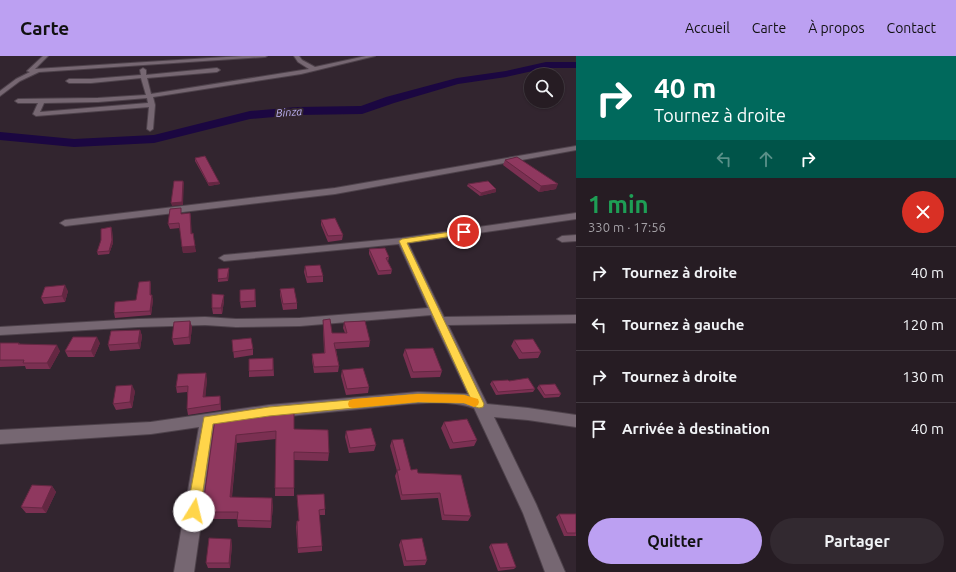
<!DOCTYPE html>
<html lang="fr">
<head>
<meta charset="utf-8">
<style>
	:root { --surface:#261c23; --page:#322930; --text:#f1f3f6; --muted:#a4a1a6; --line:#423a41; --accent:#bca0f2 }
	body { margin:0; font-family:Ubuntu,sans-serif; background:var(--page); color:var(--text); height:100vh; display:flex; flex-direction:column; font-size:15px; white-space:nowrap }
	* { box-sizing:border-box; margin:0 }
	p { font-size:13px; color:var(--muted) }
	.icon { flex:none; width:22px; height:22px; fill:none; stroke:currentColor; stroke-width:2; stroke-linecap:round; stroke-linejoin:round }
	.map { position:relative; flex:1; overflow:hidden }
	.details { display:flex; flex-direction:column; background:var(--surface); width:380px }
	.details>* { flex:none }
	.banner { background:#00695c; color:#fff; overflow:hidden }
	.fabs { position:absolute; left:524px; top:12px; display:grid; gap:8px }
	.fabs a { display:grid; place-items:center; width:40px; height:40px; border-radius:50%; background:var(--surface); box-shadow:0 1px 3px #0004,0 0 0 1px var(--line); font-size:20px }
	.pin { position:absolute; display:grid; place-items:center; width:34px; height:34px; color:#fff; margin:-17px; border:2px solid #fff; border-radius:50%; box-shadow:0 1px 4px #0007 }
	.me { position:absolute; width:44px; margin:-22px; rotate:9deg; stroke-linejoin:round; filter:drop-shadow(0 0 3px #0008) }
	.turn { display:flex; align-items:center; gap:14px; height:84px; padding:0 12px; font-size:18px }
	.turn .icon { width:52px; height:52px; stroke-width:2.5 }
	.turn b { display:block; font-size:28px; line-height:34px }
	.lanes { display:flex; align-items:center; height:38px; padding:0 12px; background:#0003; justify-content:center; gap:20px; direction:ltr }
	.lanes .off { opacity:.35 }
	.round { display:grid; place-items:center; flex:none; width:42px; height:42px; border-radius:21px; background:var(--page) }
	.overview { display:flex; align-items:center; justify-content:space-between; height:68px; padding:0 12px }
	h1 { font-size:24px; font-weight:700; line-height:30px; color:#1e9e55 }
	.action { display:flex; gap:8px; margin-top:auto; padding:8px 12px }
	.action a { flex:1; height:46px; border-radius:24px; background:var(--accent); color:#111; font-size:16px; font-weight:700; line-height:46px; text-align:center }
	.action a+a { background:var(--page); color:var(--text) }
	ul { padding:0; list-style:none }
	li { display:flex; align-items:center; gap:12px; height:52px; padding:0 12px; border-top:1px solid var(--line) }
	li div { flex:1 }
	li b { display:block; font-size:15px }
	li em { font-style:normal }
	header { display:flex; align-items:center; gap:24px; box-sizing:border-box; height:56px; padding:0 20px; background:var(--accent); color:#111 }
	header strong { font-size:19px }
	nav { display:flex; gap:22px; margin-inline-start:auto; font-size:14px }
	main { display:flex; flex:1; min-height:0 }
	.map>svg:first-child { display:block }
</style>
</head>
<body>
<header>
<strong>Carte</strong>
<nav><a>Accueil</a><a>Carte</a><a>À propos</a><a>Contact</a></nav>
</header>
<main>
<div class="map">
<svg width="576" height="516" viewBox="0 0 576 516">
	<rect width="100%" height="100%" fill="#32252f"/>
	<g fill="none" stroke-linecap="round" stroke-linejoin="round">
		<path fill="#1b0741" fill-rule="evenodd" d="M546 6H576V12H546L506 21 458 28 394 47 362 58 297 59 250 63 154 87 74 91 0 84V76L74 83 154 79 250 55 297 51 361 50 386 41 457 22 506 15Z"/>
		<defs>
			<path id="minor" d="M43 0H48L35 13 242 0H267L265 1 39 16 20 25 0 40V35L16 23 30 16 27 15 28 14Z
				M294 0H299L302 4 315 11 366 0H375L301 18 153 41 155 49 153 73 150 75 147 73 149 51 36 60 33 58 38 47H18L15 45 18 43 98 42 146 39 141 22 91 27H69L66 25 69 23H91L141 19 140 14 143 12 146 14V19L217 12 220 14 217 16 147 22 151 38 309 13 298 6ZM147 42 148 47 40 56 44 47 98 46Z
				M576 90V94L335 138 65 170 60 167 65 164 335 132Z
				M576 157V163L408 187 444 261 576 259V267L448 269 487 348 528 352 576 359V371L528 364 494 361 536 448 565 516H545L523 457 474 352C445 342 400 349 369 352 317 357 266 362 215 369L194 516H174L199 371 151 378 0 388V374L151 366 269 349 418 336 468 338 431 259 300 270 236 271 205 269 138 271 0 279V271L138 263 205 261 236 263 300 262 428 252 399 188 224 205 219 202 224 199 402 182Z
				M576 179V185L562 186 557 183 562 180Z"/>
		</defs>
		<use href="#minor" stroke="#4e424b" stroke-width="2"/>
		<use href="#minor" fill="#766772" fill-rule="evenodd"/>
	</g>
	<path fill="#7b3052" d="M195 102 219 126 220 128 209 130 195 105Z
		M505 104 556 133 539 136 503 109Z
		M468 128 496 133V136L480 140 467 130Z
		M190 157 191 163V178L196 196 183 197 180 172 170 173 168 168 182 158Z
		M321 164 343 179 342 184 328 186 321 169Z
		M111 171 112 174 113 187 109 198 98 199 97 196Z
		M369 193 389 201 388 206 392 214 391 218 378 219 369 198Z
		M305 210 323 220V226L307 227 304 216Z
		M229 212V215L228 225 218 226V223Z
		M150 225 151 230V239L153 244 151 259 115 262 114 257 136 244Z
		M255 233 256 251 241 252 240 246Z
		M280 233 297 247V253L283 254 280 239Z
		M68 235 65 246 44 248 41 242Z
		M224 245 222 258H213L212 252Z
		M323 264 332 277H345L343 272 344 266 370 285 369 291 336 293 339 310 338 316 314 317 312 304V298L324 297 323 270Z
		M190 265 192 271 190 288 174 289 172 283Z
		M140 274 142 280 140 293 110 295 108 289Z
		M232 284 253 293V299L234 302Z
		M514 284 541 296 538 302 519 303 511 290Z
		M0 287H19L20 288 60 295 50 313H26L25 310 0 311Z
		M100 287 94 301H68L65 295Z
		M405 293 442 315 440 321 411 322 403 299Z
		M273 302 274 320 249 321V315Z
		M342 314 369 331 368 337 346 339 341 320Z
		M207 323 205 341 221 346V354L188 359 187 353V336L177 337 176 331Z
		M492 325H509L535 333 533 336 496 339 490 328Z
		M539 329 561 338 559 341 544 342 537 332Z
		M135 335 132 352 116 354 113 348Z
		M215 363 294 373 329 397 328 405 294 404V440H275L276 383 237 387 232 441 273 449 271 472 238 471 237 463H204L202 456Z
		M444 366 477 384 474 390 450 393 441 372Z
		M346 375 376 389 374 395 349 397 345 381Z
		M392 384 411 414 418 417 471 460 468 465 442 464 438 442 401 444 395 420 397 415 390 390Z
		M52 430 56 436 46 457H26L21 451Z
		M297 439 325 453V459H319L322 490V495L298 497 296 471 297 465H299Z
		M559 458H576V480H564L556 461Z
		M401 484 427 504 425 509 404 510 399 489Z
		M232 488 230 512H208L206 507Z
		M491 488 516 511 514 513 498 515 489 491Z"/>
	<path fill="#642742" d="M183 125 184 127 183 149 172 150 171 147Z
		M219 126 220 128 209 130 208 127Z
		M558 128 556 133 539 136 541 130Z
		M496 133V136L480 140 481 137Z
		M190 157 191 163 192 183 191 178Z
		M111 171 112 174 113 187 109 198V195Z
		M193 177 196 196 183 197 182 191Z
		M229 212V215L228 225 227 222Z
		M150 225 151 230V243L152 239 153 244 151 259 150 255Z
		M65 229 68 235 65 246 62 240Z
		M224 239V245L222 258 221 252Z
		M190 265 192 271 190 288 189 281Z
		M140 274 142 280 140 293 138 287Z
		M97 281 100 287 94 301 91 295Z
		M57 289 60 295 50 313 47 307Z
		M206 317 207 323 205 347 203 341Z
		M132 329 135 335 132 352 130 346Z
		M220 340 221 346V354L220 348Z
		M236 379 237 387 231 448 230 441Z
		M52 430 56 436 46 457 42 452Z
		M272 442 273 449 271 472V465Z
		M231 483 232 488 230 512 229 507Z"/>
	<path fill="#8f385f" stroke="#642742" d="M205 100 219 126 208 127 195 102Z
		M517 101 558 128 541 130 505 104Z
		M174 125H183L182 146 171 147Z
		M488 125 496 133 481 137 468 128Z
		M181 152V158L190 157 191 178 193 177 195 190 182 191 179 167 168 168 170 153Z
		M335 162 343 179 328 180 321 164Z
		M111 171 112 184 109 195 97 196 101 184V173Z
		M385 192 389 201 386 202 392 214 379 215 369 193Z
		M320 209 323 220 307 221 305 210Z
		M229 212 227 222 218 223V213Z
		M150 225V239H152L150 255 114 257 115 246 136 244 139 226Z
		M65 229 62 240 41 242 45 231Z
		M294 232 297 247 283 248 280 233Z
		M255 233V245L240 246V234Z
		M212 238 224 239 221 252H212Z
		M330 263 332 277H347L344 266 365 265 370 285 334 287 339 310 314 311 312 298 325 297 323 264Z
		M190 265 189 281 172 283 174 266Z
		M140 274 138 287 108 289 111 275Z
		M73 281H97L91 295H65Z
		M251 282 253 293 233 296 232 284Z
		M533 283 541 296 522 297 514 284Z
		M0 287H19L18 288 57 289 47 307H23L24 304H0Z
		M433 292 442 315 413 316 405 293Z
		M273 302V314L249 315V303Z
		M363 312 369 331 347 333 342 314Z
		M206 317 203 341 220 340V348L187 353 188 330 176 331 178 318Z
		M528 322 535 333 498 336 492 325 508 324 509 325Z
		M555 328 561 338 545 339 539 329Z
		M132 329 130 346 113 348 116 330Z
		M294 355V373L328 374 329 397 294 396V432H275L276 375 236 379 230 441 272 442 271 465 237 464 238 456H202L215 363 276 356Z
		M467 363 477 384 453 387 444 366Z
		M371 372 376 389 350 392 346 375Z
		M403 383 411 414 417 413 418 417 461 419 471 460 444 459 440 437 402 439 397 414H400L392 384Z
		M32 429 52 430 42 452 21 451Z
		M324 438 325 453 319 454 322 490 298 492 297 465H299L297 439Z
		M559 458H576V477H567Z
		M209 482 231 483 229 507H206Z
		M422 482 427 504 406 505 401 484Z
		M507 487 516 511 500 512 491 488Z"/>
	<path fill="#ffd54a" stroke="#a68a30" d="M464 174 466 175V178L407 187 484 348 483 351 479 352 464 347 418 346 269 360 213 368 200 455 198 460 194 462 189 460 187 455 204 361 269 351 418 338 464 339 470 341 399 185 402 183Z"/>
	<path fill="#f59e0b" d="M418 338 464 339 478 343 479 346 478 349 474 351 464 347 418 346 353 352 349 351 348 348 349 345 353 343Z"/>
	<g text-anchor="middle" stroke-width="4" stroke-linejoin="round" paint-order="stroke">
		<g font-size="11" font-style="italic" fill="#beb3f5" stroke="#32252f">
			<text transform="translate(289 56) rotate(-4)" y="4">Binza</text>
		</g>
	</g>
</svg>
<div class="fabs">
<a><svg class="icon" aria-label="search" viewBox="0 0 24 24"><circle cx="10" cy="10" r="6"/><path d="M15 15l6 6"/></svg></a>
</div>
<div class="pin" style="left:464px;top:176px;background:#d93025"><svg class="icon" aria-label="arrive" viewBox="0 0 24 24"><path d="M6 21V4h12l-3 4 3 4H6"/></svg></div>
<svg class="me" style="left:194px;top:455px" viewBox="-20 -20 40 40"><circle r="19" fill="#fff"/><path d="M0-13L10 11 0 6-10 11z" fill="#ffd54a"/></svg>
</div>
<section class="details">
<div class="banner">
<div class="turn"><svg class="icon" aria-label="right" viewBox="0 0 24 24"><path d="M7 20v-9h11M14 6l5 5-5 5"/></svg><div><b>40 m</b>Tournez à droite</div></div>
<div class="lanes"><svg class="icon off" aria-label="left" viewBox="0 0 24 24"><path d="M17 20v-9H6M10 6l-5 5 5 5"/></svg><svg class="icon off" aria-label="ahead" viewBox="0 0 24 24"><path d="M12 20V5M6 11l6-6 6 6"/></svg><svg class="icon" aria-label="right" viewBox="0 0 24 24"><path d="M7 20v-9h11M14 6l5 5-5 5"/></svg></div>
</div>
<div class="overview"><div><h1>1 min</h1><p>330 m · 17:56</p></div><a class="round" style="background:#d93025;color:#fff"><svg class="icon" aria-label="close" viewBox="0 0 24 24"><path d="M6 6l12 12M18 6L6 18"/></svg></a></div>
<ul>
<li><svg class="icon" aria-label="right" viewBox="0 0 24 24"><path d="M7 20v-9h11M14 6l5 5-5 5"/></svg><div><b>Tournez à droite</b></div><em>40 m</em></li>
<li><svg class="icon" aria-label="left" viewBox="0 0 24 24"><path d="M17 20v-9H6M10 6l-5 5 5 5"/></svg><div><b>Tournez à gauche</b></div><em>120 m</em></li>
<li><svg class="icon" aria-label="right" viewBox="0 0 24 24"><path d="M7 20v-9h11M14 6l5 5-5 5"/></svg><div><b>Tournez à droite</b></div><em>130 m</em></li>
<li><svg class="icon" aria-label="arrive" viewBox="0 0 24 24"><path d="M6 21V4h12l-3 4 3 4H6"/></svg><div><b>Arrivée à destination</b></div><em>40 m</em></li>
</ul>
<div class="action"><a>Quitter</a><a>Partager</a></div>
</section>
</main>
</body>
</html>
